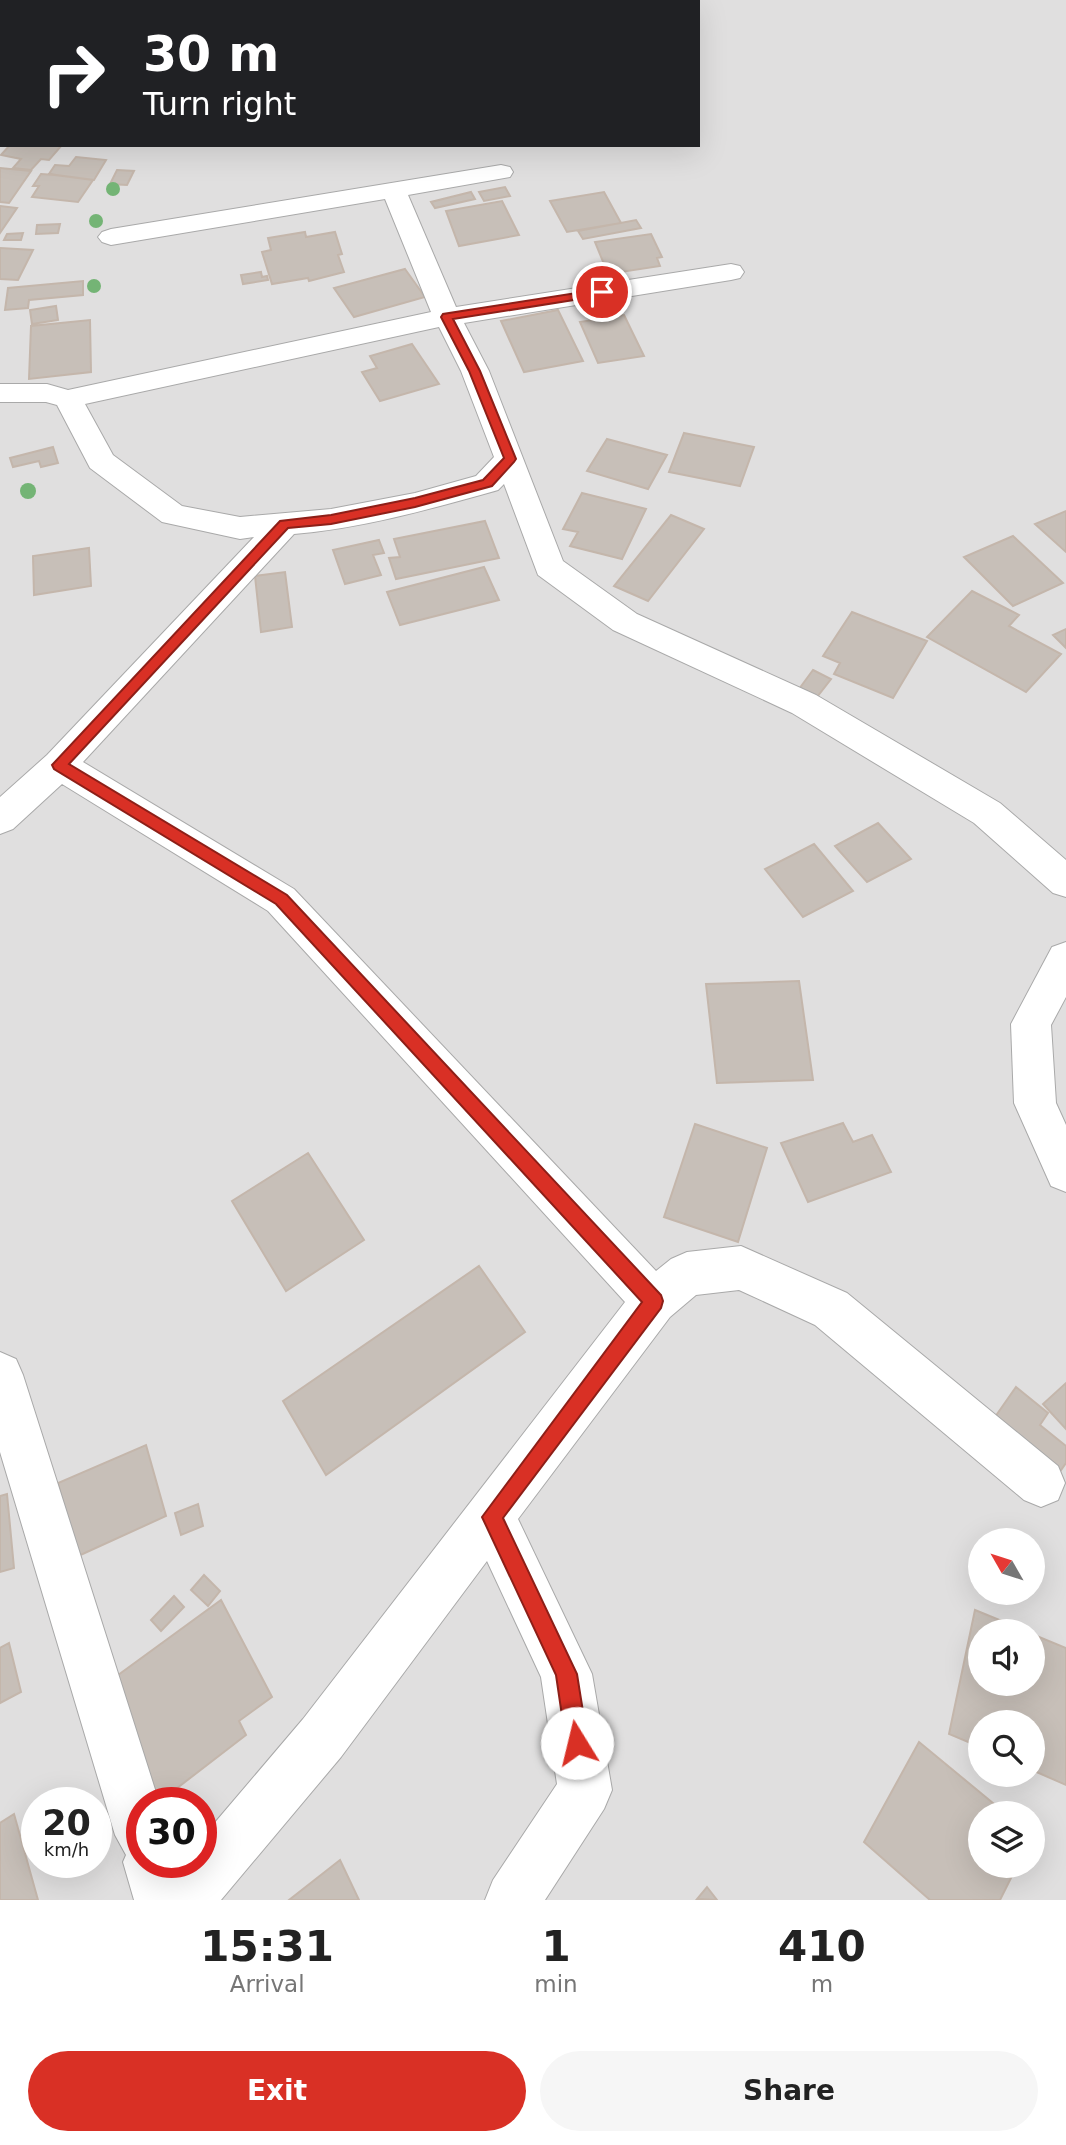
<!DOCTYPE html>
<html lang="en">
<head>
<meta charset="utf-8">
<style>
	:root { --surface:#fff; --page:#f6f6f6; --text:#222; --muted:#767676; --accent:#d93025 }
	body { margin:0; font-family:"DejaVu Sans",sans-serif; background:var(--page); color:var(--text); height:100vh; display:flex; flex-direction:column; font-size:26px; white-space:nowrap }
	* { box-sizing:border-box; margin:0 }
	p { font-size:23px; color:var(--muted) }
	.icon { flex:none; width:38px; height:38px; fill:none; stroke:currentColor; stroke-width:2; stroke-linecap:round; stroke-linejoin:round }
	.map { position:relative; height:1900px; overflow:hidden }
	.side { display:flex; flex-direction:column; background:var(--surface); flex:1 }
	.side>* { flex:none }
	.top-card { position:absolute; left:0px; top:0px; width:700px; height:147px; box-shadow:0 7px 28px #0002; background:#202124; color:#fff; overflow:hidden }
	.needle { width:46px; rotate:309deg }
	.fabs { position:absolute; left:968px; top:1528px; display:grid; gap:14px }
	.fabs a { display:grid; place-items:center; width:77px; height:77px; border-radius:50%; background:var(--surface); box-shadow:0 7px 28px #0002; font-size:35px }
	.speed { position:absolute; left:21px; top:1787px; display:flex; gap:14px; font-size:35px; font-weight:700; text-align:center }
	.speed>* { display:grid; place-content:center; width:91px; height:91px; border-radius:50%; background:var(--surface); box-shadow:0 7px 28px #0002; line-height:1 }
	.speed small { font-size:18px; font-weight:400 }
	.speed .limit { border:10px solid #d22; background:#fff; color:#111 }
	.pin { position:absolute; display:grid; place-items:center; width:60px; height:60px; color:#fff; margin:-30px; border:4px solid #fff; border-radius:50%; box-shadow:0 2px 7px #0007 }
	.me { position:absolute; width:77px; margin:-38px; rotate:351deg; stroke-linejoin:round; filter:drop-shadow(0 0 5px #0008) }
	.turn { display:flex; align-items:center; gap:24px; height:147px; padding:0 28px; font-size:32px }
	.turn .icon { width:91px; height:91px; stroke-width:2.5 }
	.turn b { display:block; font-size:49px; line-height:60px }
	.eta { display:flex; justify-content:space-evenly; align-items:center; height:119px; text-align:center }
	.eta b { font-size:42px; font-weight:700; line-height:49px }
	.primary-button { display:flex; gap:14px; margin-top:auto; padding:14px 28px }
	.primary-button a { flex:1; height:80px; border-radius:42px; background:var(--accent); color:#fff; font-size:28px; font-weight:700; line-height:80px; text-align:center }
	.primary-button a+a { background:var(--page); color:var(--text) }
	.map>svg:first-child { display:block }
</style>
</head>
<body>
<div class="map">
<svg width="1066" height="1900" viewBox="0 0 1066 1900">
	<rect width="100%" height="100%" fill="#f2efe9"/>
	<path fill="#e0dfdf" fill-rule="evenodd" d="M0 0H1066V1900H0ZM2 2H698V145H2ZM980 1540H1032V1592H980ZM980 1631H1032V1684H980ZM980 1722H1032V1774H980ZM37 1802H96V1862H37ZM142 1802H201V1862H142ZM980 1813H1032V1866H980Z"/>
	<path fill="#c7bfb8" stroke="#c4b6ab" stroke-width="2" d="M10 145H62L49 160 41 159 31 170 13 168 21 159 1 155Z
		M76 157 106 160 94 180 49 174 55 165 69 166Z
		M0 168 31 171 9 203 0 202Z
		M117 170 134 171 127 185 110 184Z
		M41 174 55 175 93 180 78 202 32 197 39 186H33Z
		M505 187 510 196 484 201 479 192Z
		M471 192 475 199 435 208 431 202Z
		M604 192 621 223 567 232 550 201Z
		M502 201 519 235 459 246 446 211Z
		M0 206 17 208 0 233Z
		M636 220 641 228 583 239 578 231Z
		M60 224 58 233 36 234 37 225Z
		M305 232 306 237 335 232 342 254 338 255 344 272 309 281 308 278 272 284 262 252 271 250 268 238Z
		M23 233 21 240H4L7 234Z
		M651 234 662 257 657 258 660 266 608 274 595 242Z
		M0 248 33 250 18 280 0 279Z
		M405 269 425 297 354 317 334 288Z
		M261 272 262 277 267 276 268 280 243 284 241 275Z
		M83 281V295L29 300 28 308 5 310 8 288Z
		M56 306 58 320 32 324 30 310Z
		M558 310 583 361 524 372 501 321Z
		M624 315 644 356 598 363 580 322Z
		M90 320 91 372 29 379 31 326Z
		M412 344 439 384 380 401 362 372 377 368 370 356Z
		M684 433 754 447 740 486 669 472Z
		M607 439 667 455 648 489 587 471Z
		M53 447 58 463 41 467 39 461 13 467 10 458Z
		M582 493 646 509 622 559 570 546 578 532 563 529Z
		M1066 511V552L1035 524Z
		M671 515 704 529 648 601 614 586Z
		M485 521 499 558 396 579 389 558 400 557 394 539Z
		M1013 536 1063 583 1013 606 964 557Z
		M379 540 384 553 373 555 381 575 345 584 333 550Z
		M89 548 91 586 34 595 33 556Z
		M484 567 499 600 400 625 387 592Z
		M285 572 292 627 261 632 255 576Z
		M972 591 1019 615 1009 626 1061 654 1026 692 927 637Z
		M852 612 927 641 893 698 834 674 840 663 823 656Z
		M1066 629V648L1053 635Z
		M813 670 831 679 817 697 799 689Z
		M878 823 911 859 867 882 835 846Z
		M814 844 853 891 803 917 765 869Z
		M799 981 813 1080 717 1083 706 984Z
		M843 1123 853 1142 872 1135 891 1172 808 1202 781 1143Z
		M695 1124 767 1148 738 1242 664 1217Z
		M308 1153 364 1240 286 1291 232 1201Z
		M479 1266 525 1332 326 1475 283 1401Z
		M1066 1383V1429L1043 1404Z
		M1016 1387 1048 1413 1040 1425 1066 1446V1463L1054 1480 988 1427Z
		M146 1445 166 1516 76 1557 58 1483Z
		M7 1494 14 1568 0 1572V1496Z
		M198 1504 203 1526 181 1535 175 1513Z
		M204 1575 220 1591 208 1606 191 1590Z
		M174 1596 184 1607 161 1631 151 1620Z
		M221 1600 272 1697 239 1721 246 1735 159 1802H155L88 1697Z
		M975 1610 1026 1631H980V1684H1032V1634L1066 1648V1785L1032 1770V1722H980V1747L949 1734Z
		M9 1643 21 1692 0 1703V1648Z
		M919 1742 1005 1813H980V1866H1017L1000 1900H930L864 1842Z
		M14 1814 38 1900H0V1823Z
		M340 1860 359 1900H289Z
		M707 1887 717 1900 697 1899Z"/>
	<g fill="none" stroke-linecap="round" stroke-linejoin="round">
		<defs>
			<path id="minor" d="M0 26 2 27V41L0 40Z
				M501 165 510 167 513 172 510 177 408 195 456 307 731 264 740 266 744 272 740 278 731 280 464 323 489 371 563 561 637 614 816 695 1000 803 1066 860V897L1053 893 974 823 792 713 613 630 538 575 504 484 498 490C430 509 364 528 294 534L83 762 294 889 656 1271 671 1259 687 1252 741 1246 847 1293 1058 1466 1065 1483 1058 1500 1041 1507 1024 1500 815 1325 739 1290 696 1295 670 1317 518 1519 592 1674 612 1790 604 1809 545 1900H485L493 1880 557 1784 541 1677 487 1561 341 1757 221 1900H134L123 1862 126 1855 115 1835 0 1452V1352L16 1359 23 1375 159 1802H142V1862H177L178 1865 181 1862H201V1839L303 1719 625 1302 268 911 62 784 13 829 0 834V797L47 755 254 537 240 539 162 522 90 468 57 405 46 402H0V384H47L68 390 431 312 385 199 111 245 102 242 98 237 102 232 111 229ZM439 327 461 371 494 457 476 476 415 493 331 509 240 517 182 506 113 455 85 404Z
				M1066 942V997L1051 1025 1056 1103 1066 1125V1192L1051 1186 1014 1103 1011 1024 1052 947Z"/>
			<path id="highway" d="M71 0H95L70 2Z
				M2 57V71L0 72V58Z"/>
		</defs>
		<use href="#minor" stroke="#a9a9a9" stroke-width="2"/>
		<use href="#highway" stroke="#dc2a67" stroke-width="2"/>
		<use href="#minor" fill="#fff" fill-rule="evenodd"/>
		<use href="#highway" fill="#e892a2" fill-rule="evenodd"/>
	</g>
	<g fill="#74b475">
		<circle cx="113" cy="189" r="7"/>
		<circle cx="96" cy="221" r="7"/>
		<circle cx="94" cy="286" r="7"/>
		<circle cx="28" cy="491" r="8"/>
	</g>
	<path fill="#d93025" stroke="#8d1f18" stroke-width="2" d="M602 289 606 290V295L453 319 480 371 516 459 514 462 492 486 415 507 331 524 288 528 69 764 287 895 661 1295 663 1301 661 1308 503 1518 577 1674 588 1743 585 1751 577 1754 569 1751 566 1743 556 1675 482 1517 642 1302 276 904 54 769 52 765 280 521 331 515 415 498 483 480 504 458 469 371 441 317 443 314Z"/>
</svg>
<div class="fabs">
<a><svg class="needle" viewBox="-14 -14 28 28"><path d="M0-13l5 13h-10z" fill="#e53935"/><path d="M0 13l5-13h-10z" fill="#767676"/></svg></a>
<a><svg class="icon" aria-label="sound" viewBox="0 0 24 24"><path d="M4 9h4l5-4v14l-5-4H4zM17 9q2 3 0 6"/></svg></a>
<a><svg class="icon" aria-label="search" viewBox="0 0 24 24"><circle cx="10" cy="10" r="6"/><path d="M15 15l6 6"/></svg></a>
<a><svg class="icon" aria-label="layers" viewBox="0 0 24 24"><path d="M12 4l9 5-9 5-9-5zM3 14l9 5 9-5"/></svg></a>
</div>
<div class="speed"><div>20<small>km/h</small></div><div class="limit">30</div></div>
<div class="pin" style="left:602px;top:292px;background:#d93025"><svg class="icon" aria-label="arrive" viewBox="0 0 24 24"><path d="M6 21V4h12l-3 4 3 4H6"/></svg></div>
<svg class="me" style="left:577px;top:1743px" viewBox="-20 -20 40 40"><circle r="19" fill="#fff"/><path d="M0-13L10 11 0 6-10 11z" fill="#d93025"/></svg>
<div class="top-card">
<div class="turn"><svg class="icon" aria-label="right" viewBox="0 0 24 24"><path d="M7 20v-9h11M14 6l5 5-5 5"/></svg><div><b>30 m</b>Turn right</div></div>
</div>
</div>
<section class="side">
<div class="eta">
<div><b>15:31</b><p>Arrival</p></div>
<div><b>1</b><p>min</p></div>
<div><b>410</b><p>m</p></div>
</div>
<div class="primary-button"><a>Exit</a><a>Share</a></div>
</section>
</body>
</html>
